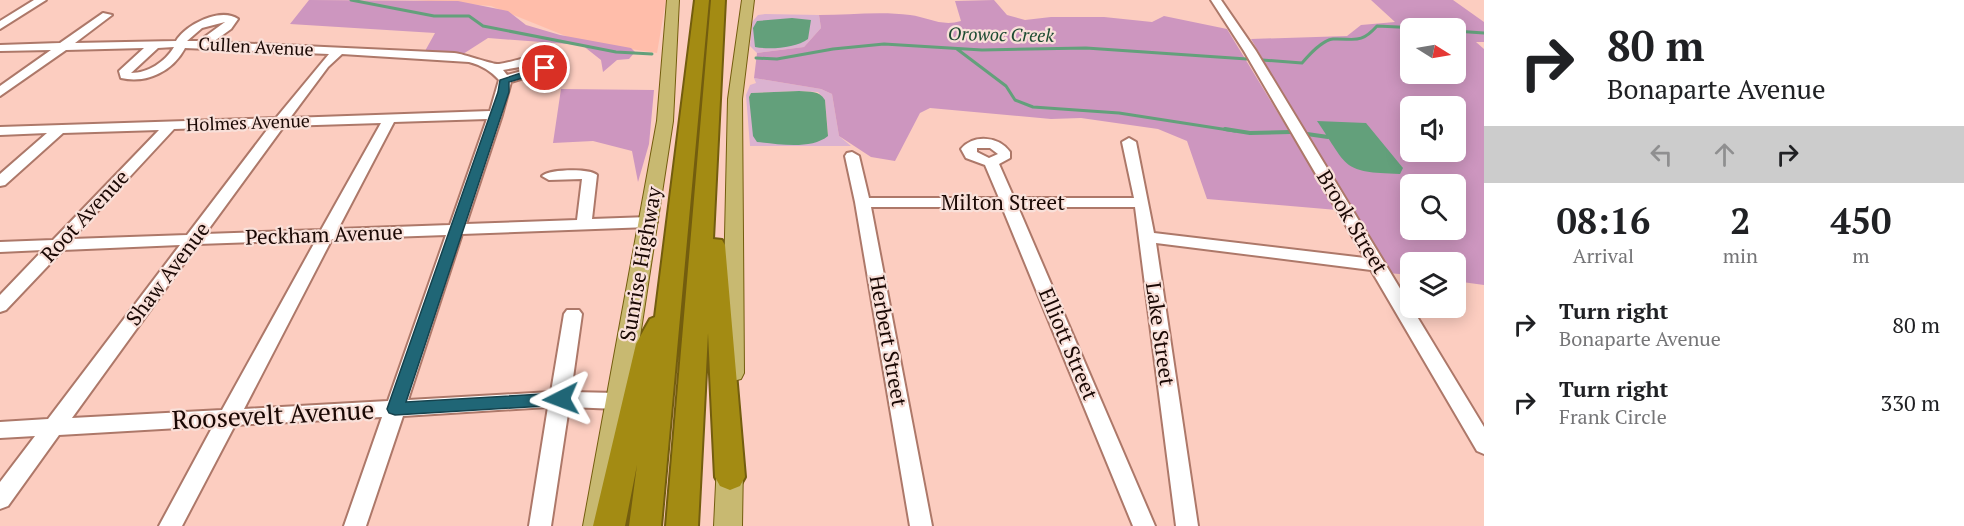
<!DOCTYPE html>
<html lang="en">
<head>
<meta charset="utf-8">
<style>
	:root { --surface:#fff; --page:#f2f2f2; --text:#202124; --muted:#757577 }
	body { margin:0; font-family:"PT Serif",serif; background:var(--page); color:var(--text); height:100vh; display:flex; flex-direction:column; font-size:22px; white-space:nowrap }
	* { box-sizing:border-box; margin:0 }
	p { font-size:20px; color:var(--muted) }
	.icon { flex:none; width:33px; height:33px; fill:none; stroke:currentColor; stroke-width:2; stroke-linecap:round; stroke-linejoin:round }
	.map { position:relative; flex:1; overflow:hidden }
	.details { display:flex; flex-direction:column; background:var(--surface); width:480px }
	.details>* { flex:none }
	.banner { background:#fff; color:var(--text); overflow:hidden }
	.needle { width:39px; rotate:101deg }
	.buttons { position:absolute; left:1400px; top:18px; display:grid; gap:12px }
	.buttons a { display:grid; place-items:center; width:66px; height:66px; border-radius:9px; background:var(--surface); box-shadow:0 3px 15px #0003; font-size:30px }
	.pin { position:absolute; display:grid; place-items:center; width:51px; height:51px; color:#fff; margin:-26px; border:3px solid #fff; border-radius:50%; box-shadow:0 2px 6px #0007 }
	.me { position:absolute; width:66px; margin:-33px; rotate:267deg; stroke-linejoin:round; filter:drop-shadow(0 0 4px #0008) }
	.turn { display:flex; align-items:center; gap:21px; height:126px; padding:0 24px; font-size:27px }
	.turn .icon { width:78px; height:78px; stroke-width:2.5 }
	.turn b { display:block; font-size:42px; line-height:51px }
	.lanes { display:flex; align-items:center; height:57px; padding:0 24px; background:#0003; justify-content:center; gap:30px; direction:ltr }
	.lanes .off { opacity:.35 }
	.eta { display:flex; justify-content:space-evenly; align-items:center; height:102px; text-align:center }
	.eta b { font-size:36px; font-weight:600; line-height:42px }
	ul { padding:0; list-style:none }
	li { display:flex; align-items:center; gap:18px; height:78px; padding:0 24px }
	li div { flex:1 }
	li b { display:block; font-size:22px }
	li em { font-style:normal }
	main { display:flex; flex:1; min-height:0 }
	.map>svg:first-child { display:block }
</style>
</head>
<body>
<main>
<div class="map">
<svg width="1484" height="526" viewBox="0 0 1484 526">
	<rect width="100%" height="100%" fill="#fccdc0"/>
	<path fill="#ffbdaa" d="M415 0H666L657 53 578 41 491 6Z"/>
	<path fill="#dbb2d0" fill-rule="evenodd" d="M765 14 819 15 821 28 804 47 757 53 750 46 752 22 758 15Z
		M754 78 821 89 832 94 839 136 851 146H750L746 95 750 85 756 83ZM799 91 818 92 825 100 828 134 810 143 777 144 749 97 751 93Z"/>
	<path fill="#cd96bf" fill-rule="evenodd" d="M309 0 458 1 508 11 526 25 560 35 631 48 635 52 629 59 617 60 603 72 601 60 582 45 488 38 463 54 425 51 435 33 290 24Z
		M994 0 1007 15 1025 20 1051 17H1104L1152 22 1164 16 1227 29 1337 210 1207 199 1187 141 1158 129 1081 118 1051 119 930 108 920 113 895 161 871 157 839 136 832 94 821 89 754 78 757 53 804 47 821 28 819 15C848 15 881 11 910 15 928 17 941 27 961 21L955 1Z
		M1371 0H1453L1484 22V42H1476L1484 49V285L1455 281V262H1410V275L1388 273 1251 39 1347 36 1361 25 1395 22ZM1410 28H1455V74H1410ZM1410 106H1455V152H1410ZM1410 184H1455V230H1410Z
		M561 89 654 90 649 144 638 182 632 151 593 141 553 143Z"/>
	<path fill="#63a07b" d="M792 18 811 20 808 39C796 48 770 50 755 47L753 28 757 21Z
		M799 91C810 92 819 90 825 100L828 136C811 150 778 144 757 142L753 136 749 97 751 93Z
		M1317 121 1366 123 1403 168 1400 174C1341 172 1349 168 1317 121Z"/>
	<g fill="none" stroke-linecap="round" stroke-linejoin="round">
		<path stroke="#63a07b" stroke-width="3" d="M351 0 434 16H469L483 26 616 52 652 54
			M1455 31 1484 33
			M957 49 1006 86 1015 100 1033 107 1119 113 1235 131
			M756 58 777 59 833 49 884 44 982 50 1086 48 1247 59
			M1262 60 1302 63C1309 55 1322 40 1333 39 1354 38 1360 45 1377 26L1419 28"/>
		<path stroke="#63a07b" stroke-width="4" d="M1225 129 1250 133 1290 132
			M1307 134 1328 137"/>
		<defs>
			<path id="minor" d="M34 0H46L0 29V21Z
				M1211 0H1221L1256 51 1484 427V454L1477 451 1371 270 1156 243 1198 526H1176L1135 207H1018L1155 526H1133L1002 207H871L932 526H910L855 202 845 156 847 153 852 152 859 156 869 198H999L985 165 966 158 961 149C973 134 999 136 1010 152V158L999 164 1014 198H1134L1122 142 1129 138 1136 142 1154 233 1365 258 1244 51ZM977 148H990L998 154 989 158 977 152Z
				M103 13 112 15 75 43 176 41C186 24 221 7 238 19L231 29 213 42 454 53C465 54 493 65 499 64 516 62 538 50 553 63L549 70 511 82 502 115 466 224 577 220 582 179 549 180 542 176C549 169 590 168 597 175L592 219 649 217 657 222 649 227 462 234 408 400 551 392 564 314 567 310H579L582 314 571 392 617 393 624 396 627 401 624 406 617 409 569 407 551 526H529L548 407 403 416 366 526H344L382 417 235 425 182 526H159L213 426 59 435 8 506 0 509V482L35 436 0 438V422L48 419 180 245 63 250 6 310 0 312V295L43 250 0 252V242L53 240 159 130 63 133 5 185 0 186V174L47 133 0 135V127L276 118 329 54 185 48C173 71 147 84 121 78L119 71 144 48 66 50 0 96V86L51 50 0 51V45L60 43ZM225 22 199 41H187L202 28ZM174 47C165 62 148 73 131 73L158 48ZM342 54 469 62C481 65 491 71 499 80L490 111 290 118 328 67ZM537 64 540 66 507 75 503 70ZM487 119 450 225 338 229 394 122ZM381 123 321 230 205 234 284 126ZM270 126 187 235 72 239 174 129ZM446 235 388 401 244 409 332 239ZM316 240 222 410 72 418 198 244Z"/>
			<path id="major" d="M667 0H679L673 121 611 526H583L657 121Z
				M742 0H754L742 99 744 373 741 379 733 381 725 379 722 373 728 99Z
				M730 452 739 456 743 463 742 526H714L717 463 721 456Z"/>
			<path id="highway" d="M695 0H709L661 526H629L637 465 625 526H593L636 344 650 319 655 317Z
				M711 0H725L713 239 722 240 725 245 745 477 740 486 730 490 720 486 715 477 708 333 698 526H666Z"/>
		</defs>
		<use href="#minor" stroke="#ad7869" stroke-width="4"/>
		<use href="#major" stroke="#735d0e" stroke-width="2"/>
		<use href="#highway" stroke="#735d0e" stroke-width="4"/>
		<use href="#minor" fill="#fff" fill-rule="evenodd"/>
		<use href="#major" fill="#c8b971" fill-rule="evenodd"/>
		<use href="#highway" fill="#a38b13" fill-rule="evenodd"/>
	</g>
	<path fill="#206676" stroke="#15424d" stroke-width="1.5" d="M545 65 550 68 549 70 509 82V92L406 402 561 393 570 399 561 405 395 415 389 413 387 409 498 92 500 80Z"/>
	<g text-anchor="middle" stroke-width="4.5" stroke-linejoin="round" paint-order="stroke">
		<g font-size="18" font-style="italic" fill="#1c4b31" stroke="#f9e0d9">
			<text transform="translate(1001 35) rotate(1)" y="6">Orowoc Creek</text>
		</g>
		<g font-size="18" fill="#1a0804" stroke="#f9e0d9">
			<text transform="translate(256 47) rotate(3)" y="6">Cullen Avenue</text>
			<text transform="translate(248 123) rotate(-2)" y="6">Holmes Avenue</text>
		</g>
		<g font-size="21" fill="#1a0804" stroke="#f9e0d9">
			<text x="1003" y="210">Milton Street</text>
			<text transform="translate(85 216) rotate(-47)" y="7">Root Avenue</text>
			<text transform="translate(1352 222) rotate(59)" y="7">Brook Street</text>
			<text transform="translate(324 235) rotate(-2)" y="7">Peckham Avenue</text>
			<text transform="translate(641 264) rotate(-80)" y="7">Sunrise Highway</text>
			<text transform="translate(168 274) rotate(-53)" y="7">Shaw Avenue</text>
			<text transform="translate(1160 334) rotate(82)" y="7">Lake Street</text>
			<text transform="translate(888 341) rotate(80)" y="7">Herbert Street</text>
			<text transform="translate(1068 344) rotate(67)" y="7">Elliott Street</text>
		</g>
		<g font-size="26" fill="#1a0804" stroke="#f9e0d9">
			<text transform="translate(273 415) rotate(-3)" y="9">Roosevelt Avenue</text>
		</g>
	</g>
</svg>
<div class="buttons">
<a><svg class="needle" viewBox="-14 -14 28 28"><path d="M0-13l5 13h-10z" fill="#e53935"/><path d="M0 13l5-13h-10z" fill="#757577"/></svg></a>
<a><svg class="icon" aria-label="sound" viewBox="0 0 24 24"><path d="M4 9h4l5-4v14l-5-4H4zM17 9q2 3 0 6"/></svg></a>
<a><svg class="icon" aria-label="search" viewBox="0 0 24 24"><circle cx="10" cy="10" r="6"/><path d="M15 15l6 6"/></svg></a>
<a><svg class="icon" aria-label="layers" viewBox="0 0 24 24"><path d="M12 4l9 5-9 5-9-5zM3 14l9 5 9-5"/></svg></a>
</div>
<div class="pin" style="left:545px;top:68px;background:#d93025"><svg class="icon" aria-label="arrive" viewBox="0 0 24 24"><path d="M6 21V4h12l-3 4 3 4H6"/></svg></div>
<svg class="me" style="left:561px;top:399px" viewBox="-20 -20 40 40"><path d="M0-17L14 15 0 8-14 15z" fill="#206676" stroke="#fff" stroke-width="4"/></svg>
</div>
<section class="details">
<div class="banner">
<div class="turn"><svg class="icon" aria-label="right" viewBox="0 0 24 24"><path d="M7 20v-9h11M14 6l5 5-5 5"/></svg><div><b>80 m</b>Bonaparte Avenue</div></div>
<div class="lanes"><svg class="icon off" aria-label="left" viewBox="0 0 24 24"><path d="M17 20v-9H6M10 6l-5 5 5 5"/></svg><svg class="icon off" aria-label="ahead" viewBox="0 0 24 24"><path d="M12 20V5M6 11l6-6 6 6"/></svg><svg class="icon" aria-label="right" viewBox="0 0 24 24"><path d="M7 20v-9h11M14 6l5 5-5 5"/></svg></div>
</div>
<div class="eta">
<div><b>08:16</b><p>Arrival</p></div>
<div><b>2</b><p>min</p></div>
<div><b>450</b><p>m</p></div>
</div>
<ul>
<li><svg class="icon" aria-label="right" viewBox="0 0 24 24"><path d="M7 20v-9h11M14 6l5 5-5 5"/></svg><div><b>Turn right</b><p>Bonaparte Avenue</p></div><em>80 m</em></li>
<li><svg class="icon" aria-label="right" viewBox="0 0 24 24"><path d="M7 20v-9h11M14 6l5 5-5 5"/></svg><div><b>Turn right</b><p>Frank Circle</p></div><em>330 m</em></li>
</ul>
</section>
</main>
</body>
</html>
